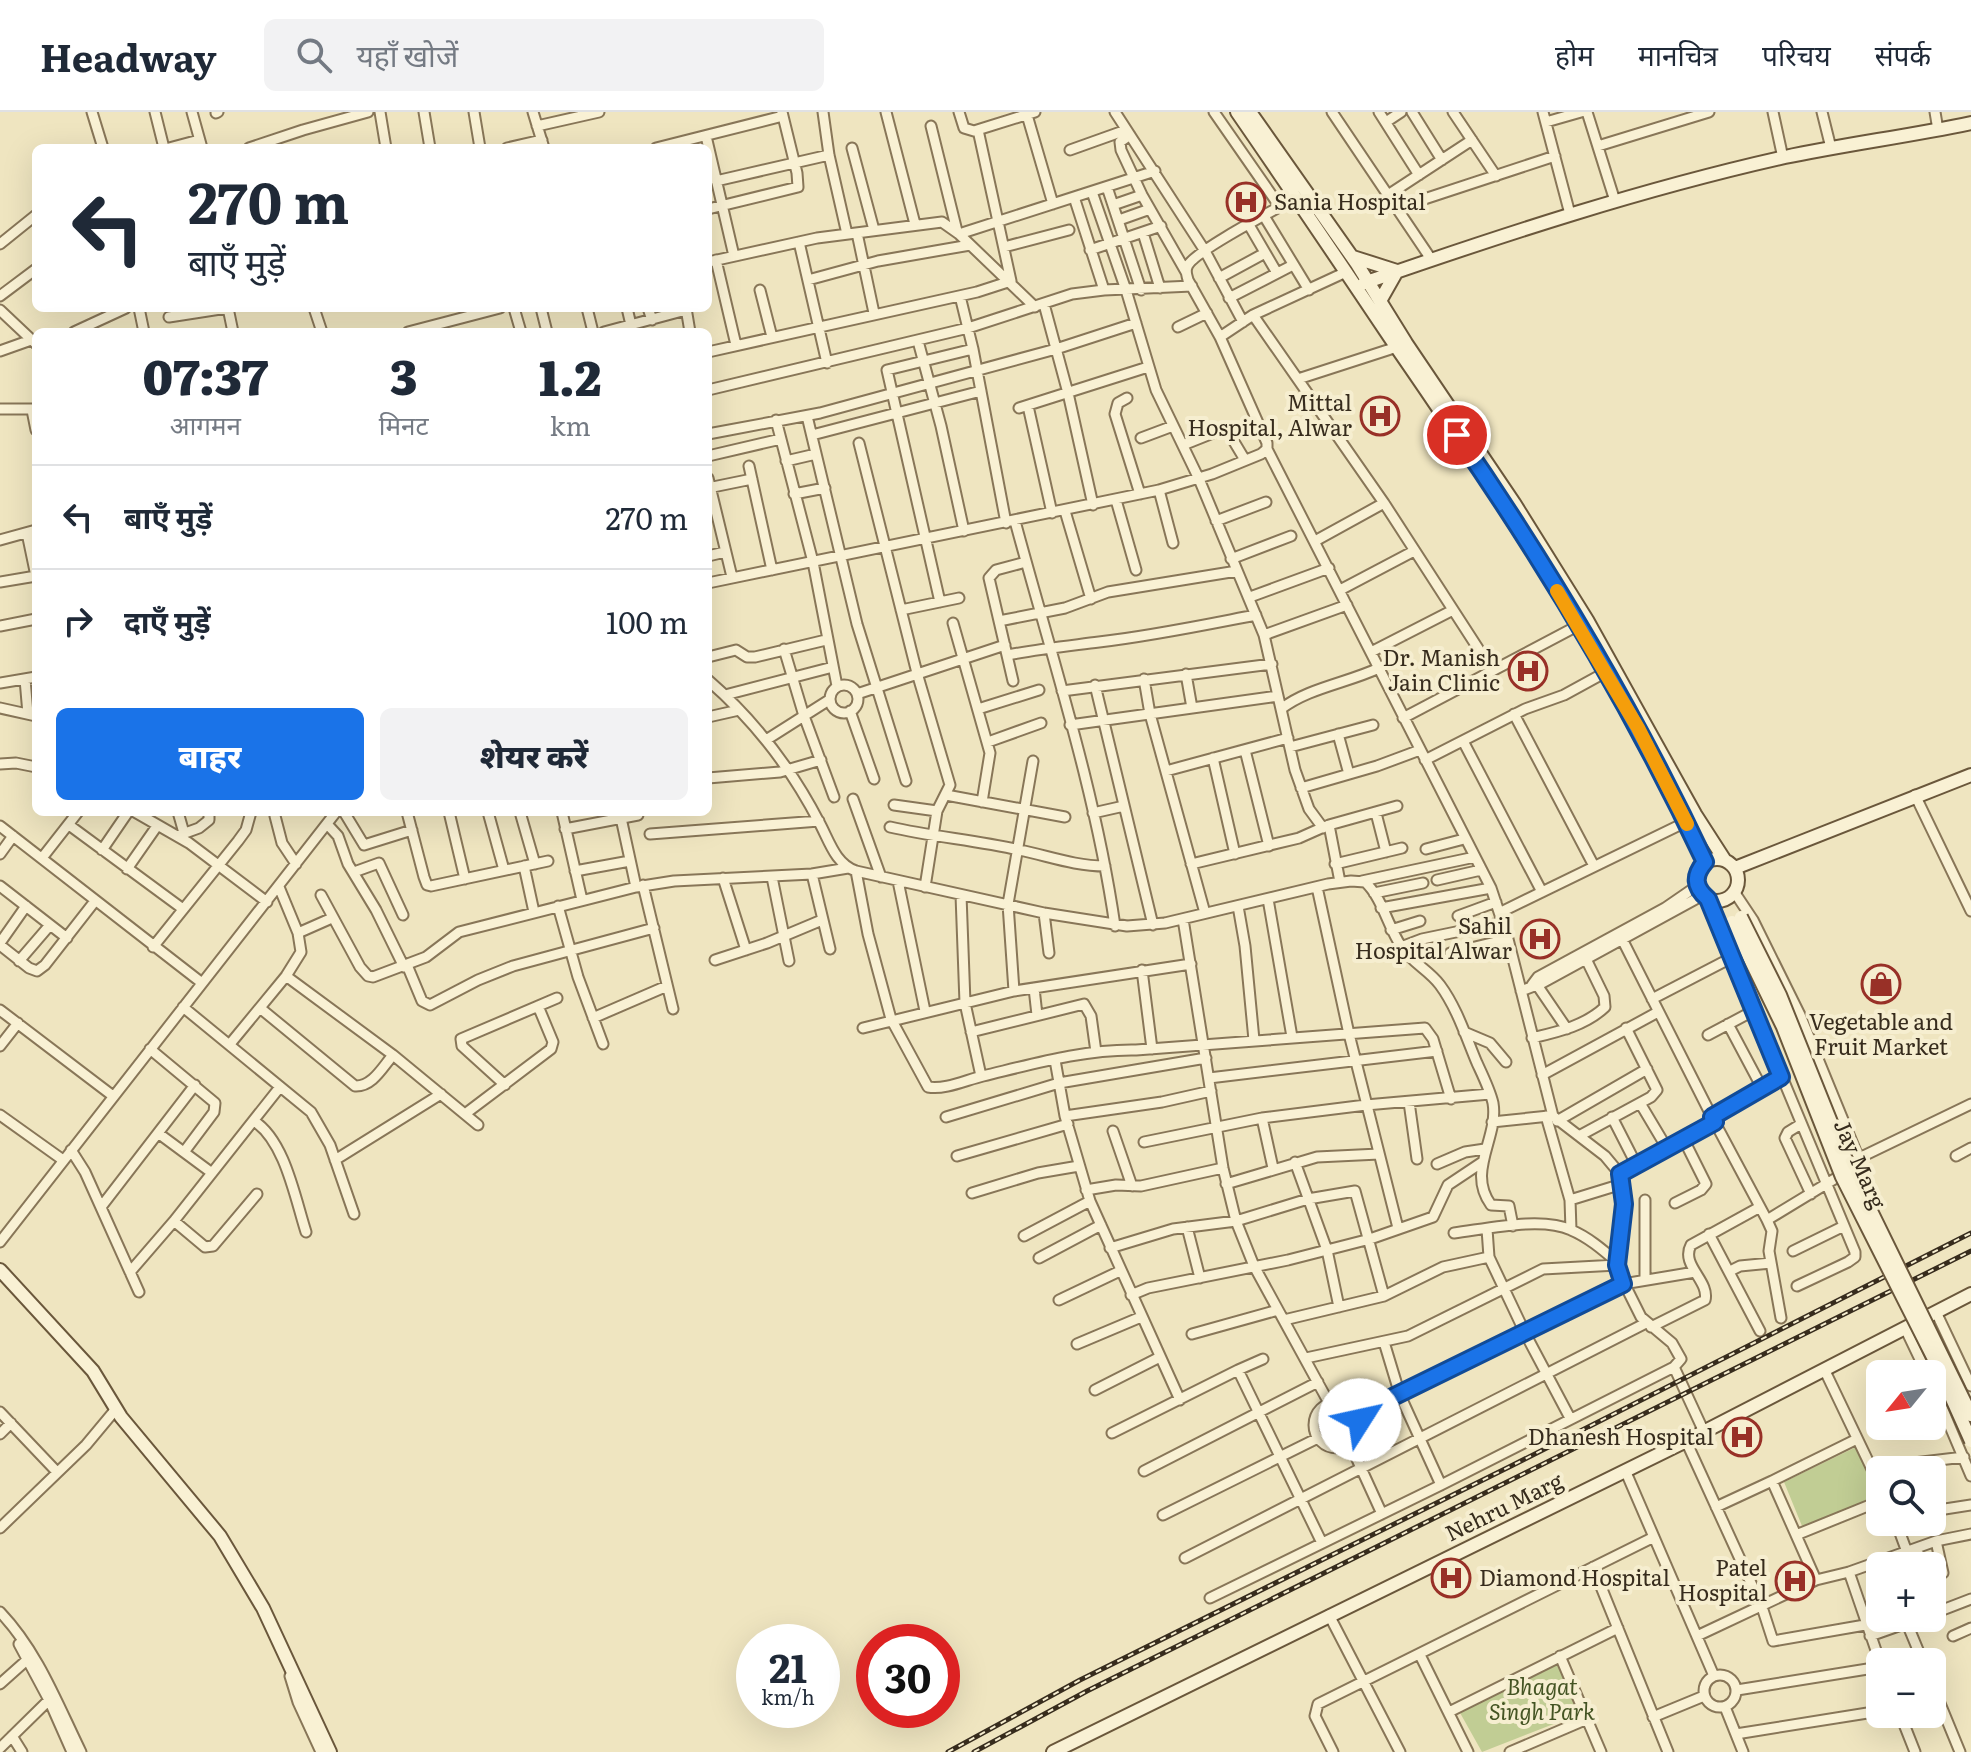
<!DOCTYPE html>
<html lang="hi">
<head>
<meta charset="utf-8">
<style>
	:root { --surface:#fff; --page:#f2f2f3; --text:#1f2937; --muted:#747a83; --line:#e0e1e3; --accent:#1a73e8 }
	body { margin:0; font-family:Literata,"Noto Sans Devanagari",serif; background:var(--page); color:var(--text); height:100vh; display:flex; flex-direction:column; font-size:30px; white-space:nowrap }
	* { box-sizing:border-box; margin:0 }
	p { font-size:26px; color:var(--muted) }
	.icon { flex:none; width:44px; height:44px; fill:none; stroke:currentColor; stroke-width:2; stroke-linecap:round; stroke-linejoin:round }
	.map { position:relative; flex:1; overflow:hidden }
	.drawer { position:absolute; left:32px; top:216px; width:680px; height:488px; display:flex; flex-direction:column; background:var(--surface); border-radius:12px; box-shadow:0 8px 32px #0002 }
	.drawer>* { flex:none }
	.banner { position:absolute; left:32px; top:32px; width:680px; height:168px; border-radius:12px; box-shadow:0 8px 32px #0002; background:#fff; color:var(--text); overflow:hidden }
	.needle { width:52px; rotate:240deg }
	.controls { position:absolute; left:1866px; top:1248px; display:grid; gap:16px }
	.controls a { display:grid; place-items:center; width:80px; height:80px; border-radius:12px; background:var(--surface); box-shadow:0 8px 32px #0002; font-size:40px }
	.speed { position:absolute; left:736px; top:1512px; display:flex; gap:16px; font-size:40px; font-weight:700; text-align:center }
	.speed>* { display:grid; place-content:center; width:104px; height:104px; border-radius:50%; background:var(--surface); box-shadow:0 8px 32px #0002; line-height:1 }
	.speed small { font-size:20px; font-weight:400 }
	.speed .limit { border:12px solid #d22; background:#fff; color:#111 }
	.pin { position:absolute; display:grid; place-items:center; width:68px; height:68px; color:#fff; margin:-34px; border:4px solid #fff; border-radius:50%; box-shadow:0 2px 8px #0007 }
	.me { position:absolute; width:88px; margin:-44px; rotate:55deg; stroke-linejoin:round; filter:drop-shadow(0 0 6px #0008) }
	.turn { display:flex; align-items:center; gap:28px; height:168px; padding:0 24px; font-size:36px }
	.turn .icon { width:104px; height:104px; stroke-width:2.5 }
	.turn b { display:block; font-size:56px; line-height:68px }
	.eta { display:flex; justify-content:space-evenly; align-items:center; height:136px; text-align:center }
	.eta b { font-size:48px; font-weight:800; line-height:56px }
	.button { display:flex; gap:16px; margin-top:auto; padding:16px 24px }
	.button a { flex:1; height:92px; border-radius:12px; background:var(--accent); color:#fff; font-size:32px; font-weight:800; line-height:92px; text-align:center }
	.button a+a { background:var(--page); color:var(--text) }
	ul { padding:0; list-style:none }
	li { display:flex; align-items:center; gap:24px; height:104px; padding:0 24px; border-top:2px solid var(--line) }
	li div { flex:1 }
	li b { display:block; font-size:30px }
	li em { font-style:normal }
	header { display:flex; align-items:center; gap:48px; box-sizing:border-box; height:112px; padding:0 40px; background:var(--surface); border-bottom:2px solid var(--line) }
	header strong { font-size:38px }
	nav { display:flex; gap:44px; margin-inline-start:auto; font-size:28px }
	.search { width:560px; height:72px; background:var(--page); display:flex; align-items:center; gap:20px; box-sizing:border-box; padding:0 28px; border-radius:12px; color:var(--muted); font-size:30px }
	.map>svg:first-child { display:block }
</style>
</head>
<body>
<header>
<strong>Headway</strong>
<div class="search"><svg class="icon" aria-label="search" viewBox="0 0 24 24"><circle cx="10" cy="10" r="6"/><path d="M15 15l6 6"/></svg>यहाँ खोजें</div>
<nav><a>होम</a><a>मानचित्र</a><a>परिचय</a><a>संपर्क</a></nav>
</header>
<div class="map">
<svg width="1971" height="1640" viewBox="0 0 1971 1640">
	<rect width="100%" height="100%" fill="#efe5c0"/>
	<path fill="#c1cd94" d="M1856 1335 1880 1385 1802 1414 1784 1370Z
		M1559 1548 1582 1601 1482 1640 1459 1599Z"/>
	<g fill="none" stroke-linecap="round" stroke-linejoin="round">
		<defs>
			<path id="street" d="M92 0 103 36
				M155 0 164 36
				M192 0 202 36
				M380 0 386 36
				M424 0 430 36
				M474 0 480 36
				M533 0 544 36
				M823 0 829 43 847 122
				M886 0 915 112
				M959 0 964 16 974 19 1035 0
				M1115 0 1205 139 1243 210
				M1214 0 1280 95
				M1332 0 1431 147
				M1379 0 1419 63
				M1412 0 1442 48
				M1453 0 1496 64
				M1543 0 1570 102
				M1587 0 1615 89
				M1773 0 1783 46
				M1822 0 1831 36
				M1935 0 1938 18
				M216 1 218 0
				M1027 3 1053 92
				M1386 10 1401 0
				M1546 10 1581 0
				M537 14 599 0
				M931 14 957 119
				M1130 23 1120 30 1121 38 1142 83 1186 160
				M706 24 734 144
				M1598 34 1709 0
				M169 36 199 28
				M249 36 303 18 368 0
				M507 36 542 28
				M656 36 783 4
				M852 36 874 118
				M1070 38 1126 18
				M716 69 829 43
				M1107 75 1141 178
				M1092 80 1126 178 1156 278 1199 367 1264 523 1295 658 1309 697 1323 716
				M1388 83 1472 28
				M1074 85 1104 178
				M1113 93 1142 83
				M1397 96 1555 44
				M708 97 798 75 797 61 782 0
				M1264 104 1309 178
				M1119 108 1150 97
				M1249 113 1277 161
				M857 121 874 201
				M1143 121 1160 176
				M959 122 1155 59
				M799 130 827 251
				M0 132 36 103
				M1004 135 1069 118
				M1090 138 1161 114
				M716 148 736 233
				M708 150 817 126 942 110 959 122 1035 195
				M1219 166 1265 141
				M808 168 878 149 970 133
				M760 178 772 225
				M0 184 36 157
				M960 184 973 237 1006 411
				M1229 186 1293 153
				M1044 192 1068 281 1093 393
				M139 196 144 220
				M228 196 233 220
				M314 196 322 220
				M514 196 521 220
				M541 196 547 220
				M587 196 593 220
				M627 196 631 213
				M648 196 652 208
				M686 196 690 220
				M0 198 36 232
				M1253 203 1384 391 1492 558
				M169 205 227 196
				M1178 215 1207 201
				M74 220 126 196
				M408 220 500 196
				M604 220 686 198
				M1220 225 1188 168C1187 163 1185 160 1187 155 1192 140 1278 96 1296 86
				M918 229 941 314 964 419
				M0 239 31 228
				M708 240 977 180 1011 169 978 18
				M1298 267 1397 235
				M708 278 968 216 1072 182 1104 178 1192 174
				M1127 286 1118 291 1115 302 1140 382
				M1028 294 1052 401
				M1019 296 1148 255
				M0 297H36
				M32 298 36 318
				M807 304 857 512 906 669
				M776 308 813 450 837 574
				M708 322 820 301 1056 237 1136 211
				M812 323 981 279
				M1141 326 1173 314
				M859 331 917 561 950 673 937 699 925 775
				M1183 333 1218 319 1227 318 1245 348
				M708 344 781 327
				M786 349 816 342
				M749 354 772 458
				M708 366 732 465
				M708 376 752 367
				M1159 378 1173 431
				M794 382 825 376
				M1116 388 1136 458
				M1065 399 1091 487
				M1015 409C1051 543 1095 676 1115 814
				M1216 409 1266 390
				M27 421 36 464
				M0 428 36 418
				M1315 429 1384 391
				M708 444 725 440
				M1231 447 1291 424
				M0 470 36 464
				M708 471 1159 378 1212 362 1261 342 1267 337V331L1220 225 1253 203 1346 160
				M1340 478 1414 439
				M1250 485 1329 456
				M940 490 887 258 973 237
				M901 498 959 486
				M999 509 1065 496 1108 480 1237 459
				M953 511 990 641 982 690
				M0 514 36 507
				M1264 523 1347 493
				M784 537 804 604 834 685
				M1371 540 1453 498
				M1008 543C1038 537 1068 534 1099 530 1152 524 1204 513 1256 503
				M708 545 736 538 747 545H755L826 528
				M1186 562 1192 596
				M25 567 28 602
				M1144 567 1150 602 1205 801
				M708 568C754 608 791 656 819 710 829 728 835 752 856 759L1044 801 1127 814 1165 811 1328 772 1351 769 1365 770C1382 785 1388 815 1401 834 1412 851 1429 858 1440 873 1457 896 1466 925 1477 951 1483 964 1490 978 1493 991 1499 1026 1466 1059 1491 1093L1509 1094 1513 1114
				M1013 569 989 466 996 458 1026 450
				M0 571 36 565
				M830 587a14 14 0 1 1 28 0a14 14 0 1 1-28 0Z
				M1095 573 1153 813
				M1062 579 1272 552
				M857 582 1005 533
				M725 583 833 555
				M0 596 36 604
				M978 597 1039 578
				M1281 597C1308 576 1347 571 1379 556
				M850 599 874 667
				M1514 602 1594 754
				M708 605 739 598
				M1403 606 1581 512
				M1070 613 1278 584
				M1338 622 1349 662
				M766 628 829 588
				M1463 629 1542 780
				M988 630 1041 611
				M1290 635 1373 613
				M1245 638 1269 734
				M1213 646 1235 742
				M1425 648 1525 597 1564 583 1606 560
				M0 652 16 651 36 655
				M1166 659 1288 626
				M708 666 780 660 821 648
				M1301 676 1377 654 1420 638
				M946 683 1065 705
				M1915 683 1971 799
				M853 687 881 765
				M894 693 937 699
				M135 700 189 731 267 790
				M178 700 184 721
				M344 700 364 733 412 718
				M407 700 424 765 427 773 431 774 548 749
				M449 700 465 767
				M488 700 504 758
				M520 700 535 752
				M562 700 582 788
				M1093 701 1124 694
				M1376 701 1386 740
				M275 704 282 731 296 752
				M621 706 636 775
				M327 712 338 724 348 752 376 798 404 855
				M69 713 183 797
				M0 714 202 871
				M890 715C933 725 976 728 1019 738 1049 744 1074 754 1105 754
				M565 717 638 703
				M650 722 819 709
				M177 724 199 716 209 708V700
				M1426 737 1464 727
				M102 738 128 700
				M0 742 13 724
				M42 746 78 700
				M1191 752 1299 726 1326 714
				M1335 752 1402 736
				M524 754 534 800
				M127 757 157 714
				M575 759 630 749
				M856 759 868 822 891 907 928 975C945 978 966 968 983 964 1033 952 1085 937 1136 938L1425 916 1433 927 1451 987
				M354 760 379 751 403 803
				M812 762 830 837
				M772 765 789 849
				M723 766 746 838
				M1437 768 1481 758
				M898 769 925 899
				M1362 769 1475 745
				M1340 770 1329 713 1397 694
				M643 773 673 897
				M0 774 67 826
				M1317 775 1349 922 1398 1116
				M1374 781 1423 771
				M1735 781 1753 808 1800 903 1859 1047
				M321 783 360 855 368 864 373 865 426 845 459 820 636 775 674 769 812 762 848 756
				M961 783 965 891 981 964
				M1268 787 1292 925
				M1708 787 1855 1140V1145L1848 1150 1797 1174
				M558 794 578 865 603 932
				M1238 794 1245 834 1254 928
				M1381 796 1491 776
				M1501 800 1686 710
				M1044 801 1049 841
				M1458 804 1496 790
				M1183 807 1223 1056 1236 1109 1254 1154 1329 1291
				M1391 818 1420 809
				M298 821 332 806
				M1622 827 1712 1005 1767 1108 1772 1119 1769 1139 1781 1206
				M0 831 26 794
				M0 833 29 856 37 859 45 853 95 789
				M153 835 238 729 246 718 251 700
				M1401 835 1422 827 1504 810
				M1450 841 1508 827
				M715 848 767 831 822 808
				M19 849 50 813
				M407 853 422 889 430 893 478 868 513 854 654 816
				M1142 858 1152 937
				M286 864 393 943 478 1013
				M1532 873 1538 865 1665 796 1697 774
				M1537 873 1567 917
				M1034 876 1037 903
				M1014 879 1008 792 1033 649
				M1521 879 1542 871 1703 783
				M1652 887 1733 845
				M183 895 311 1000 330 1033 354 1102
				M260 896 355 974C372 975 382 956 393 943
				M0 898 113 984
				M593 906 667 874
				M1728 912 1762 976
				M863 916 1014 879 1191 852
				M971 920 1084 892 1091 904 1096 940
				M1464 920 1490 931 1506 950
				M1708 923 1755 898
				M1532 926C1557 920 1585 914 1605 895L1604 884 1586 847
				M230 932 286 864 301 840 298 821 279 775
				M0 934 18 911
				M150 937 215 991 214 1000 184 1040
				M1055 948 1065 1004 1090 1089 1180 1288
				M1542 963 1658 900
				M1209 966 1437 939
				M505 973 462 934 461 927 557 886
				M1409 990 1417 1047
				M1640 991 1668 1038
				M465 1002 551 937 553 930 538 894
				M0 1003 63 1048
				M1065 1004 1162 990 1211 979
				M1546 1004 1570 1088 1571 1118
				M946 1005 1059 971 1206 946
				M1612 1005 1637 1054
				M1712 1005 1781 965
				M1262 1006 1273 1056
				M254 1009C285 1029 295 1086 306 1120
				M1557 1009 1647 957
				M1492 1010 1549 1004
				M1801 1012 1788 1020 1785 1026 1811 1082
				M1113 1019 1132 1074
				M158 1021 212 1061
				M1579 1024 1651 985 1657 978 1626 916
				M1144 1030 1262 1006 1366 993 1490 982
				M71 1038 85 1060 139 1180
				M957 1044 1068 1012
				M1956 1044 1971 1036
				M335 1048 441 982
				M1855 1048 1971 992
				M1295 1050 1327 1138 1339 1195
				M1437 1052 1465 1040 1485 1037
				M1620 1062 1715 1010
				M1226 1072 1317 1045 1379 1042
				M1086 1078 1116 1073 1141 1074 1223 1056
				M972 1081 1038 1061 1079 1054
				M1570 1088 1622 1072
				M1675 1091 1701 1078 1706 1072 1684 1028
				M101 1095 195 973
				M1767 1108 1846 1060
				M174 1109 205 1135 213 1134 257 1082
				M1187 1115 1200 1166
				M1487 1117 1489 1145 1525 1221 1570 1306
				M1454 1121C1486 1117 1542 1104 1571 1118 1588 1125 1603 1138 1617 1150
				M1709 1122 1760 1219
				M1024 1124 1090 1089
				M0 1130 336 700
				M1110 1136 1173 1117 1236 1109 1308 1087 1355 1079 1384 1184
				M1793 1139 1844 1114
				M1039 1146 1101 1113
				M1730 1159 1740 1154 1771 1151
				M130 1160 174 1109 280 975
				M1645 1167V1088
				M1131 1183 1148 1176 1288 1148 1370 1127 1433 1105 1448 1073 1481 1051
				M1059 1188 1120 1159
				M1936 1200 1971 1274
				M1284 1208 1384 1184 1443 1155 1489 1145
				M1651 1215 1705 1188C1710 1169 1680 1153 1691 1133L1760 1095
				M1905 1216 1927 1262
				M1192 1222 1278 1198
				M1384 1230 1400 1283 1441 1373
				M1077 1232 1141 1205
				M1306 1246 1408 1224 1543 1157 1617 1153
				M1674 1255 1704 1320
				M1238 1258 1322 1431
				M1825 1259 1880 1374
				M1932 1272 1971 1364
				M1095 1278 1160 1245
				M1314 1313a23 23 0 1 1 46 0a23 23 0 1 1-46 0Z
				M0 1300 57 1360
				M1358 1302 1623 1172 1695 1160
				M1112 1321 1238 1258 1263 1247
				M0 1322 11 1311
				M1686 1329 1762 1495 1773 1529 1865 1513
				M1350 1332 1382 1402
				M1872 1356 1964 1345
				M1625 1358 1714 1564
				M1144 1359 1318 1270
				M1716 1395 1772 1369
				M1932 1399 1971 1393
				M1163 1403 1318 1326
				M1896 1410 1907 1440
				M0 1416 86 1333 116 1297
				M1796 1423 1880 1389
				M1936 1429 1943 1461
				M1917 1437 1922 1454
				M1185 1446 1646 1211
				M1593 1455 1668 1640
				M1849 1460 1880 1550
				M1816 1468 1772 1369 1857 1327
				M1210 1486 1441 1373 1674 1255 1681 1247 1672 1231 1641 1205 1619 1161 1617 1150 1624 1092 1620 1062 1605 1044 1553 1004 1508 827 1491 776 1267 337
				M1932 1486 1936 1500
				M0 1500C38 1540 57 1591 81 1640
				M1932 1502 1971 1487
				M1329 1503 1400 1640
				M1906 1509 1923 1550
				M1697 1524 1816 1468 1849 1460 1936 1429 1971 1422
				M1870 1524 1921 1506
				M1953 1524 1971 1516
				M19 1532 49 1588 72 1640
				M1420 1543 1468 1640
				M1560 1544 1601 1640
				M1704 1579a16 16 0 1 1 32 0a16 16 0 1 1-32 0Z
				M290 1564 298 1590 321 1640
				M0 1572 28 1547
				M1932 1572 1960 1640
				M1737 1578 1880 1555
				M1725 1595 1743 1640
				M1449 1600 1618 1516
				M1900 1602 1915 1640
				M1653 1605 1704 1584
				M1736 1622 1880 1599
				M12 1624 22 1640
				M0 1636 52 1585
				M1333 1640 1315 1604 1318 1592 1654 1425
				M1510 1640 1587 1607"/>
			<path id="secondary" d="M1237 0C1291 78 1344 157 1397 236 1511 401 1620 569 1705 750
				M1250 0 1357 152 1406 231 1514 391 1587 508 1695 702 1724 747
				M1353 145 1397 159 1380 189
				M1364 171C1502 123 1642 77 1785 45 1847 32 1909 24 1971 11
				M1696 768a21 21 0 1 1 42 0a21 21 0 1 1-42 0Z
				M1735 756 1971 663
				M0 1158 93 1259 121 1305 220 1424 263 1496 330 1640
				M1053 1640 1686 1329 1971 1182"/>
		</defs>
		<use href="#street" stroke="#887658" stroke-width="13"/>
		<use href="#secondary" stroke="#6a573b" stroke-width="16"/>
		<use href="#street" stroke="#f9f1d4" stroke-width="9"/>
		<use href="#secondary" stroke="#f9f1d4" stroke-width="12"/>
		<defs>
			<path id="rail" d="M948 1640 1080 1568 1513 1353 1971 1121
				M974 1640 1087 1579 1971 1139"/>
		</defs>
		<use href="#rail" stroke="#372c1d" stroke-width="5"/>
		<use href="#rail" stroke="#f6eed0" stroke-width="2" stroke-dasharray="6" stroke-linecap="butt"/>
		<defs>
			<path id="secondary-bridge" d="M1741 805 1780 883 1847 1050 1971 1303
				M1732 810 1783 915 1842 1065 1936 1251 1971 1329"/>
		</defs>
		<use href="#secondary-bridge" stroke="#6a573b" stroke-width="16" stroke-linecap="butt"/>
		<use href="#secondary-bridge" stroke="#f9f1d4" stroke-width="12"/>
	</g>
	<g fill="none" stroke-linecap="round" stroke-linejoin="round">
		<defs>
			<path id="route" d="M1360 1308 1358 1302 1623 1172 1617 1153 1624 1092 1620 1062 1715 1010 1712 1005 1781 965 1708 787C1694 775 1693 764 1705 750 1635 601 1550 458 1457 323"/>
		</defs>
		<use href="#route" stroke="#114b97" stroke-width="20"/>
		<use href="#route" stroke="#1a73e8" stroke-width="14"/>
		<path stroke="#f59e0b" stroke-width="14" d="M1557 479 1638 616 1687 712"/>
	</g>
	<defs>
		<symbol id="hospital-ring" viewBox="-11 -11 22 22"><circle r="9.5" fill="#f6eed0" stroke="#983027" stroke-width="1.5"/><path d="M-5-5h3v3.5h4V-5h3V5h-3V1.5h-4V5h-3Z" fill="#983027"/></symbol>
		<symbol id="shop-ring" viewBox="-11 -11 22 22"><circle r="9.5" fill="#f6eed0" stroke="#983027" stroke-width="1.5"/><path d="M-5-2.5h2.3a2.7 3.5 0 0 1 5.4 0H5L5.5 6h-11ZM-1.5-2.5h3a1.5 2.3 0 0 0-3 0Z" fill="#983027"/></symbol>
	</defs>
	<g fill-rule="evenodd">
		<use href="#hospital-ring" x="1224" y="68" width="44" height="44"/>
		<use href="#hospital-ring" x="1358" y="282" width="44" height="44"/>
		<use href="#hospital-ring" x="1506" y="537" width="44" height="44"/>
		<use href="#hospital-ring" x="1518" y="805" width="44" height="44"/>
		<use href="#shop-ring" x="1859" y="850" width="44" height="44"/>
		<use href="#hospital-ring" x="1720" y="1303" width="44" height="44"/>
		<use href="#hospital-ring" x="1429" y="1444" width="44" height="44"/>
		<use href="#hospital-ring" x="1773" y="1447" width="44" height="44"/>
	</g>
	<g text-anchor="middle" stroke-width="8" stroke-linejoin="round" paint-order="stroke">
		<g font-size="22" fill="#372c1d" stroke="#f6eed0" text-anchor="end">
			<text x="1274" y="98" text-anchor="start">Sania Hospital</text>
			<text x="1352" y="299">Mittal<tspan x="1352" dy="25">Hospital, Alwar</tspan></text>
			<text x="1500" y="554">Dr. Manish<tspan x="1500" dy="25">Jain Clinic</tspan></text>
			<text x="1512" y="822">Sahil<tspan x="1512" dy="25">Hospital Alwar</tspan></text>
			<text x="1881" y="918" text-anchor="middle">Vegetable and<tspan x="1881" dy="25">Fruit Market</tspan></text>
			<text x="1714" y="1333">Dhanesh Hospital</text>
			<text x="1767" y="1464">Patel<tspan x="1767" dy="25">Hospital</tspan></text>
			<text x="1479" y="1474" text-anchor="start">Diamond Hospital</text>
		</g>
		<g font-size="22" fill="#372c1d" stroke="#f6eed0">
			<text transform="translate(1860 1052) rotate(66)" y="8">Jay Marg</text>
			<text transform="translate(1504 1395) rotate(-26)" y="8">Nehru Marg</text>
		</g>
		<g font-size="22" font-style="italic" fill="#445423" stroke="#f6eed0">
			<text x="1542" y="1583">Bhagat<tspan x="1542" dy="25">Singh Park</tspan></text>
		</g>
	</g>
</svg>
<div class="controls">
<a><svg class="needle" viewBox="-14 -14 28 28"><path d="M0-13l5 13h-10z" fill="#e53935"/><path d="M0 13l5-13h-10z" fill="#747a83"/></svg></a>
<a><svg class="icon" aria-label="search" viewBox="0 0 24 24"><circle cx="10" cy="10" r="6"/><path d="M15 15l6 6"/></svg></a>
<a>+</a>
<a>−</a>
</div>
<div class="speed"><div>21<small>km/h</small></div><div class="limit">30</div></div>
<div class="pin" style="left:1457px;top:323px;background:#d93025"><svg class="icon" aria-label="arrive" viewBox="0 0 24 24"><path d="M6 21V4h12l-3 4 3 4H6"/></svg></div>
<svg class="me" style="left:1360px;top:1308px" viewBox="-20 -20 40 40"><circle r="19" fill="#fff"/><path d="M0-13L10 11 0 6-10 11z" fill="#1a73e8"/></svg>
<div class="banner">
<div class="turn"><svg class="icon" aria-label="left" viewBox="0 0 24 24"><path d="M17 20v-9H6M10 6l-5 5 5 5"/></svg><div><b>270 m</b>बाएँ मुड़ें</div></div>
</div>
<section class="drawer">
<div class="eta">
<div><b>07:37</b><p>आगमन</p></div>
<div><b>3</b><p>मिनट</p></div>
<div><b>1.2</b><p>km</p></div>
</div>
<ul>
<li><svg class="icon" aria-label="left" viewBox="0 0 24 24"><path d="M17 20v-9H6M10 6l-5 5 5 5"/></svg><div><b>बाएँ मुड़ें</b></div><em>270 m</em></li>
<li><svg class="icon" aria-label="right" viewBox="0 0 24 24"><path d="M7 20v-9h11M14 6l5 5-5 5"/></svg><div><b>दाएँ मुड़ें</b></div><em>100 m</em></li>
</ul>
<div class="button"><a>बाहर</a><a>शेयर करें</a></div>
</section>
</div>
</body>
</html>
